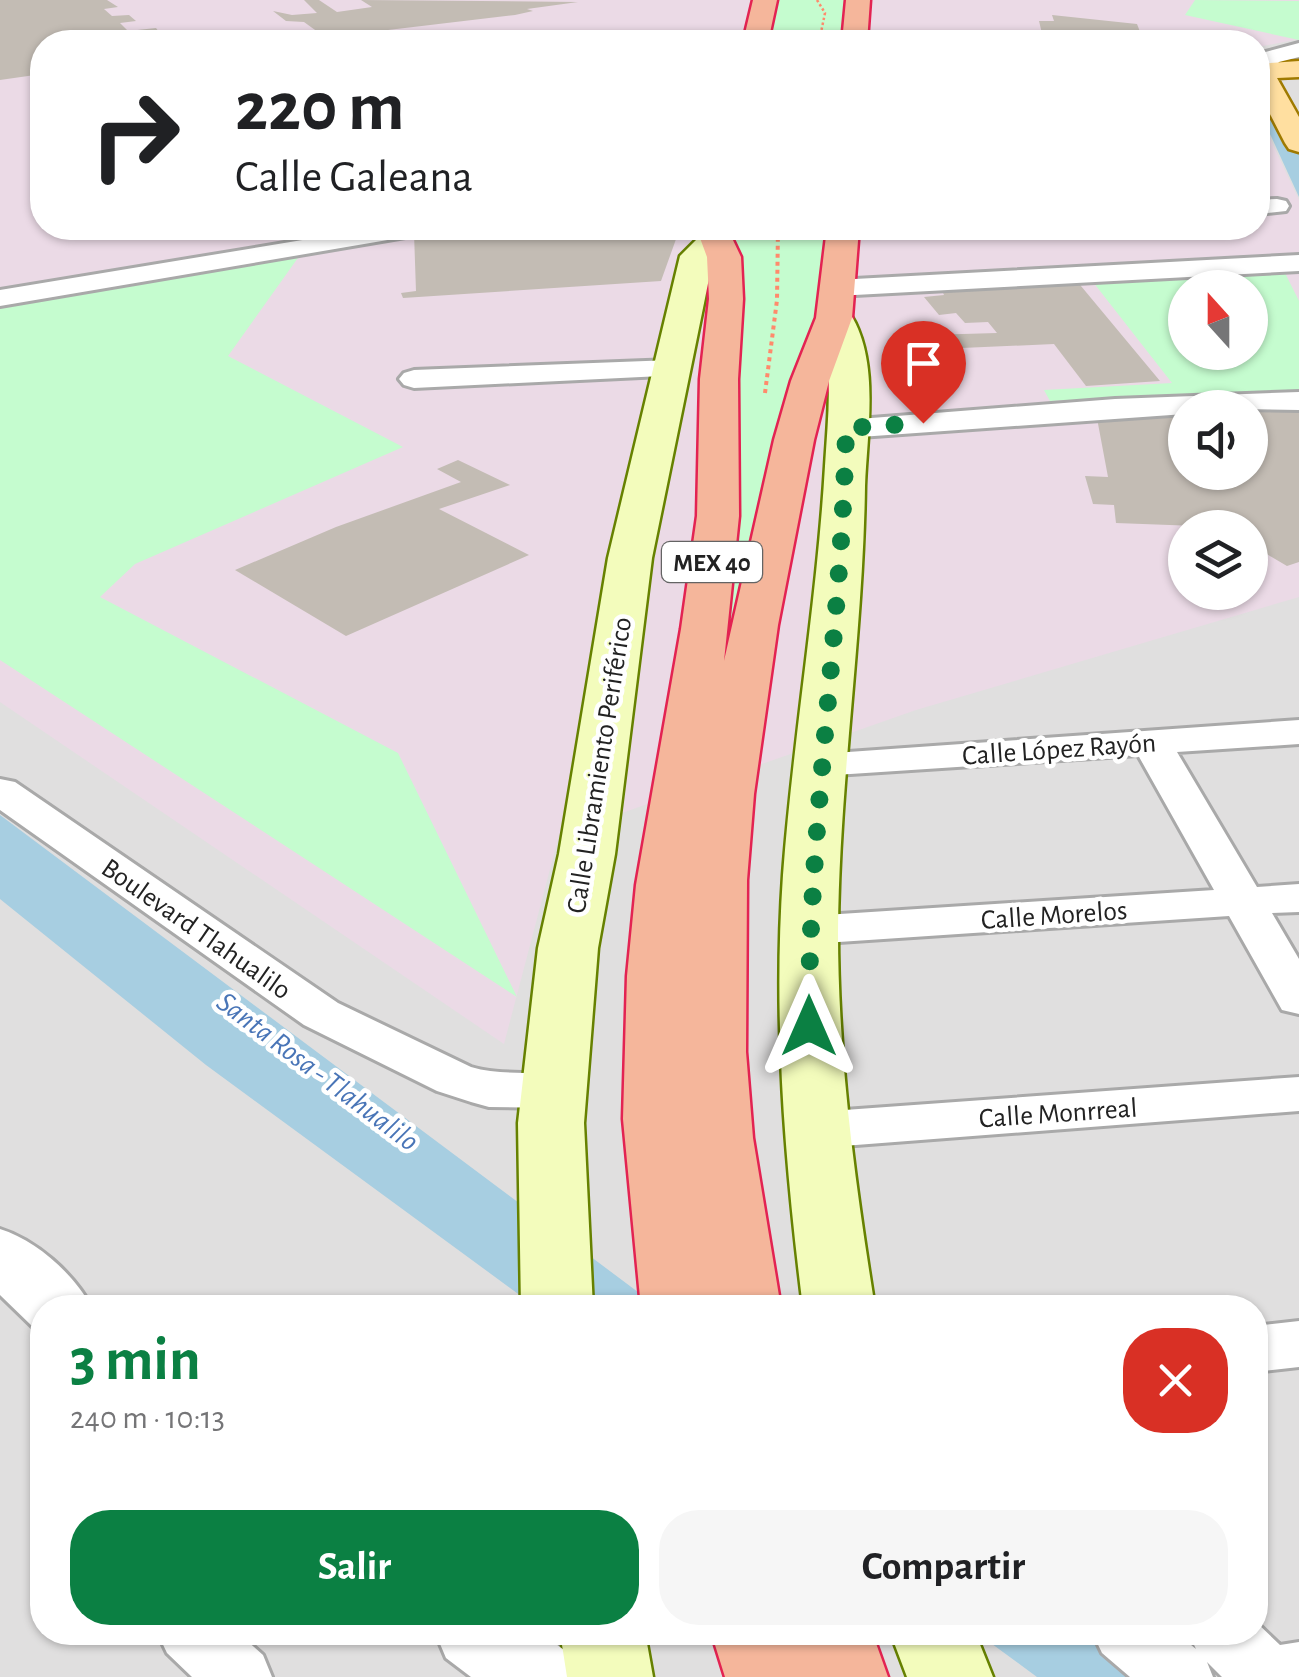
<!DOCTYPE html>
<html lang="es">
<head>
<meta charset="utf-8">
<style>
	:root { --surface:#fff; --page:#f6f6f6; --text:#202124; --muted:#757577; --accent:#0b8043 }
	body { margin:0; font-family:"Alegreya Sans",sans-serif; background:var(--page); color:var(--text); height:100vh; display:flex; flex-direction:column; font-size:38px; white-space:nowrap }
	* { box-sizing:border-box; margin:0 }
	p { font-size:32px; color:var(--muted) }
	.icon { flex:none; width:55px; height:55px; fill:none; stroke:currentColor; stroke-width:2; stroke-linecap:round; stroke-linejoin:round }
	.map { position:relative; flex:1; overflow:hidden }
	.sheet { position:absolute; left:30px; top:1295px; width:1238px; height:350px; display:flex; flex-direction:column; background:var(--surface); border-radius:40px; box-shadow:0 2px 8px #0004 }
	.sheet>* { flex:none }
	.guide { position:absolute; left:30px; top:30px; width:1240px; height:210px; border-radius:40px; box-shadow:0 2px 8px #0004; background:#fff; color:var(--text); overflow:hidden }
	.needle { width:65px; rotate:339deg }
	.buttons { position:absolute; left:1168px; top:270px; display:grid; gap:20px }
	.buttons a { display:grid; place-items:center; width:100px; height:100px; border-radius:50%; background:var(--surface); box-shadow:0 2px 8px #0004; font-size:50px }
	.pin { position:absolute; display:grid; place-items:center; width:85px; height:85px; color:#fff; margin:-102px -42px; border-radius:50% 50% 50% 0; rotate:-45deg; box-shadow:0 0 10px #0007 }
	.pin .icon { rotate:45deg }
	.me { position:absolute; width:110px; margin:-55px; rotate:0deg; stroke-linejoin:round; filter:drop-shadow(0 0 8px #0008) }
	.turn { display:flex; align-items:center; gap:35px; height:210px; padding:0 40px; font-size:45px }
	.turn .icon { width:130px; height:130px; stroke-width:2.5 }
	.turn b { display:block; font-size:70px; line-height:85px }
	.round { display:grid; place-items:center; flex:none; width:105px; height:105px; border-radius:40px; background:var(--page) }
	.summary { display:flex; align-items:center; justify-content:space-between; height:170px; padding:0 40px }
	h1 { font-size:60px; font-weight:700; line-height:75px; color:var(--accent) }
	.cta { display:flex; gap:20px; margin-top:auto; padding:20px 40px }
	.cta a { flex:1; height:115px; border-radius:40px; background:var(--accent); color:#fff; font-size:40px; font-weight:700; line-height:115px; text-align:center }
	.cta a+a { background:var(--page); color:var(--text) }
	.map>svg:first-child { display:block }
</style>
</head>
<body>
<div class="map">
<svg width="1299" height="1677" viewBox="0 0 1299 1677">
	<rect width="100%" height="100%" fill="#f2f0e8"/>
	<path fill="#e0dfdf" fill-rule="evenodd" d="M0 0H1299V1677H0ZM42 42H1258V228H42ZM1185 288H1250V352H1185ZM1185 408H1250V472H1185ZM1185 528H1250V592H1185ZM42 1308H1255V1632H42Z"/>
	<path fill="#ebdae6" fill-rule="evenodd" d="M0 0H1299V39L1258 47V42H42V228H1258V113L1299 200V597L916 710 559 835 504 1044 0 702ZM1185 288H1250V352H1185ZM1185 408H1250V472H1185ZM1185 528H1250V592H1185Z"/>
	<path fill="#c5fccf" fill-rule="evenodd" d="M771 0H861L863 42H767Z
		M1195 0 1299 1V40L1185 15Z
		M735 228H839L828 315 743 663 721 645 731 259Z
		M300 255 228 356 403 447 135 564 100 597 398 753 517 997 0 660V298Z
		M1284 271 1299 301V390L1050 401 1044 390 1172 383 1093 282ZM1185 288H1250V352H1185Z"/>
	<path fill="#a7cee1" d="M1258 78 1299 153V197L1258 108Z
		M0 815 658 1307H536L206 1065 0 899Z
		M977 1633H1096L1152 1677H1037Z"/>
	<path fill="#c3bcb4" d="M0 0H107L118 7 104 9 112 16 129 15 136 21 120 23 128 31 156 28 159 32 151 34 160 42H42V74L0 80Z
		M304 0H319L337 12 372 7 361 0 578 2 527 9 533 11 515 15 287 42 322 35 304 22 286 21 273 11 292 15 317 13Z
		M1052 15 1137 24 1144 42H1044L1039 21H1054Z
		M571 31 633 33 699 39V42H584L589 40 563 39Z
		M448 228H680L661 281 403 298 401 293 416 291 414 233Z
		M1076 280 1160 381 1086 386 1054 344 939 349 928 335 997 333 988 322 965 323 956 313 939 315 924 297 944 295 940 286Z
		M1299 403V562L1287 566 1265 553 1250 557V528L1116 523 1114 505 1093 504 1085 476 1108 477 1096 413 1185 408V472H1250V405Z
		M458 460 510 485 439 509 529 555 346 636 235 570 336 527 461 482 437 469Z"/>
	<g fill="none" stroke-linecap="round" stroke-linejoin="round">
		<defs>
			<path id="minor" d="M1277 199 1286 201 1289 206 1286 211 1258 214V200Z
				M375 228H429L417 235 0 306V290Z
				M1299 255V271L836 296 823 288 836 280Z
				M672 360 682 363 686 369 682 375 414 388 404 385 399 379 404 373 414 370Z
				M1299 392V410L1185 408V414L846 438 835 435 831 429 835 423 846 420 1115 399Z
				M1299 720V744L1177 752 1257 887 1299 884V912L1272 913 1299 959V1014L1282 1010 1229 916 809 944 793 940 786 930 793 920 809 916 1214 890 1138 755 820 776 806 773 800 764 806 755Z
				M0 779 15 782 338 1003 471 1067C504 1077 539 1069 572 1079L579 1091 572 1103 554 1108 489 1107 471 1102 437 1091 304 1025 0 810Z
				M1299 1077V1111L817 1148 799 1143 792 1130 799 1117 817 1112Z
				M1299 1321V1367L1255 1372V1326Z
				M1255 1621 1280 1645 1299 1642V1677H1222L1207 1662 1213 1677H1130L1102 1653 1092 1632H1175L1196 1649 1188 1632H1255Z
				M157 1632H237L263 1655 272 1677H192L167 1653Z"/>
			<path id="tertiary" d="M1299 43V57L1279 62 1269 76 1258 78V54Z
				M0 1229C36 1240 74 1274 92 1308H42V1330L33 1327 0 1295Z
				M435 1632H540L564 1650 576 1677H471L446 1658Z"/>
			<path id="secondary" d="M716 228 727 231 732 238 713 259 652 558 615 854 598 948 584 1123 593 1308H521L518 1123 538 948 559 854 608 558 680 256 705 231Z
				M835 305 847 309C881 356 867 431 865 486 863 635 839 783 838 932 838 1058 855 1183 875 1308H803C785 1163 773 1020 783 875 793 738 817 603 825 466 828 415 835 365 817 316L823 309Z
				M560 1632H645L653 1677H567Z
				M890 1632H975L993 1677H907Z"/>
			<path id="primary" d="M1299 61V77L1277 78 1299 117V152L1289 149 1285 143 1258 91V64Z"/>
			<path id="trunk" d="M753 0H777L768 42H743Z
				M846 0H870L867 42H842Z
				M702 228H734L732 238 741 257 743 299 738 379 739 516 724 661 774 440 791 381 816 318 827 228H859L852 318 829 381 814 440 778 625 754 794 747 880 746 1052 753 1138 781 1308H641L623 1119 627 976 636 885 681 629 697 516 700 379 709 299 707 257 700 238Z
				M711 1632H872L888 1677H725Z"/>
		</defs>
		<use href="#minor" stroke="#a9a9a9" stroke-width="6"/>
		<use href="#tertiary" stroke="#a9a9a9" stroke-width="6"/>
		<use href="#secondary" stroke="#668100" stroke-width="5"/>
		<use href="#primary" stroke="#9f7a00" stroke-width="5"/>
		<use href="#trunk" stroke="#e32352" stroke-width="5"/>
		<path stroke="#ff8a6c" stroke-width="2.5" stroke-dasharray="2.5 2.5" stroke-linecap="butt" d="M817 0 825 13 819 42"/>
		<path stroke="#ff8a6c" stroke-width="4" stroke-dasharray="4 4" stroke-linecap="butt" d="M765 393 777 300 778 228"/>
		<use href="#minor" fill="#fff" fill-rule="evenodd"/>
		<use href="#tertiary" fill="#fff" fill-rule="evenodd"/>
		<use href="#secondary" fill="#f3fcbc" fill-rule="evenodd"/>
		<use href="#primary" fill="#ffdfa0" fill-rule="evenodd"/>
		<use href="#trunk" fill="#f5b69b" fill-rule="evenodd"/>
	</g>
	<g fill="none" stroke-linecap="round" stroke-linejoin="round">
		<path stroke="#0b8043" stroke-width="18" stroke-dasharray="0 32.4" d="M809 1026C808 826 842 629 846 428L923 423"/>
	</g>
	<g text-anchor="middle" stroke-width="9" stroke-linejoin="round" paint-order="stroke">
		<rect fill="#fff" stroke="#646464" stroke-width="2.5" x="662" y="542" width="100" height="40" rx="8"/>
		<g font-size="25" font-weight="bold" fill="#222">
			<text x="712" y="571">MEX 40</text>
		</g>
		<g font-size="28" fill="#222" stroke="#fff">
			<text transform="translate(1059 748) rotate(-4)" y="10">Calle López Rayón</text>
			<text transform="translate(598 765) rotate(-81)" y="10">Calle Libramiento Periférico</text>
			<text transform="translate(1054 914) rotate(-4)" y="10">Calle Morelos</text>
			<text transform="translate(197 928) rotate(35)" y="10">Boulevard Tlahualilo</text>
			<text transform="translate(1058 1112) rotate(-4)" y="10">Calle Monrreal</text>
		</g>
		<g font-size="30" font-style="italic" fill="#4975b7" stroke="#fff">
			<text transform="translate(318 1071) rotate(37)" y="10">Santa Rosa - Tlahualilo</text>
		</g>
	</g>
</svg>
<div class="buttons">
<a><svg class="needle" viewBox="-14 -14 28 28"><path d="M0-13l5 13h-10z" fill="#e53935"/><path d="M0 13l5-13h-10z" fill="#757577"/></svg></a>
<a><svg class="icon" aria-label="sound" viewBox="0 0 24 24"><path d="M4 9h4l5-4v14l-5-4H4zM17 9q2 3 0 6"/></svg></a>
<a><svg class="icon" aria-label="layers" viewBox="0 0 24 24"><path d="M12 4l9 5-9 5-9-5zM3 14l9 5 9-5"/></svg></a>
</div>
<div class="pin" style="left:923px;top:423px;background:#d93025"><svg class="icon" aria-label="arrive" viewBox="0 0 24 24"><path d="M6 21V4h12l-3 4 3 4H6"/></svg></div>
<svg class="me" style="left:809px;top:1026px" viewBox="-20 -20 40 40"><path d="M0-17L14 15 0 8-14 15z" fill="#0b8043" stroke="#fff" stroke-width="4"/></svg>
<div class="guide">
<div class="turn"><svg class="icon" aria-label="right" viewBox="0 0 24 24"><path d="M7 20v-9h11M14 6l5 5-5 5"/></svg><div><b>220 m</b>Calle Galeana</div></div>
</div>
<section class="sheet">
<div class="summary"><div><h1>3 min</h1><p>240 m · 10:13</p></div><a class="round" style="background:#d93025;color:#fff"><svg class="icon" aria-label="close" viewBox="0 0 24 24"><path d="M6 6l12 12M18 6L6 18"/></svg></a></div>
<div class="cta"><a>Salir</a><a>Compartir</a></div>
</section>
</div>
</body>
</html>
